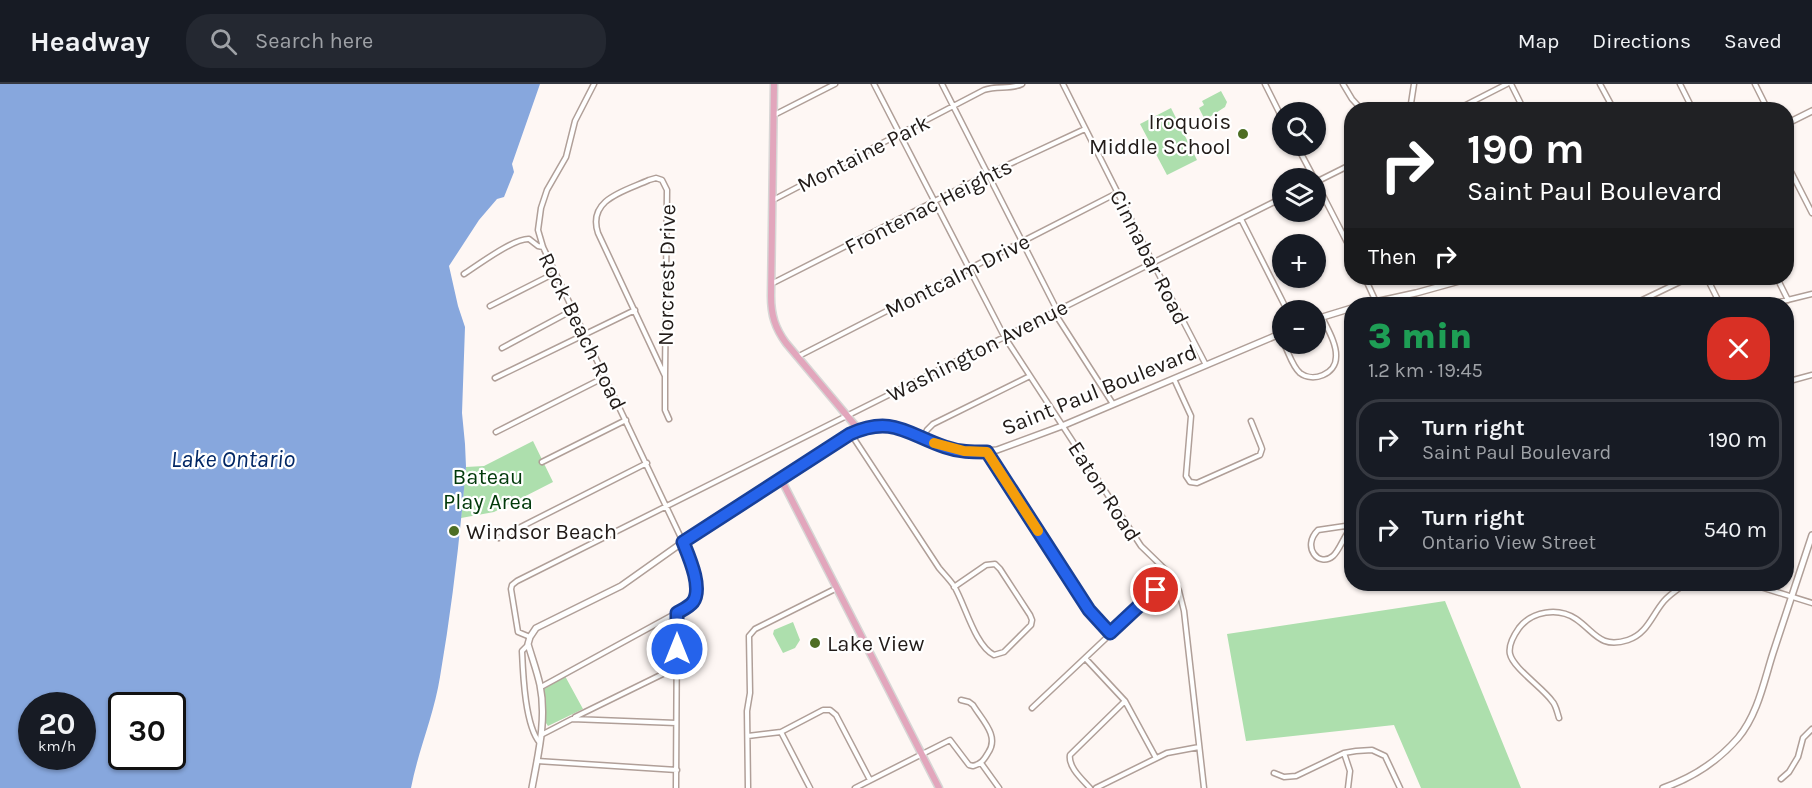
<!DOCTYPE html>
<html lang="en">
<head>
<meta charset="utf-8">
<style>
	:root { --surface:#171b24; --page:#242831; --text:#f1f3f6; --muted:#9ea1a6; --line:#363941 }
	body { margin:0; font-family:Karla,sans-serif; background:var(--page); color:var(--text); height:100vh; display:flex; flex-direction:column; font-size:22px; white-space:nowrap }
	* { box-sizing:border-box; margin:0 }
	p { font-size:20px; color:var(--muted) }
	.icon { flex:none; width:33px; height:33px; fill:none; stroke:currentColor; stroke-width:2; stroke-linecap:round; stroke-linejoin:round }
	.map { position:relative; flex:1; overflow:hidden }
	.details { position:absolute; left:1344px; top:213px; width:450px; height:294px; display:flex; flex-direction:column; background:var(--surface); border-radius:24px; box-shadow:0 2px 4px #0004 }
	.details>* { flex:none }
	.guide { position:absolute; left:1344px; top:18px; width:450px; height:183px; border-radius:24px; box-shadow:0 2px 4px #0004; background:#202124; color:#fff; overflow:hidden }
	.fabs { position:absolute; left:1272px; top:18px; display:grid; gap:12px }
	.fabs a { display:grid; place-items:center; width:54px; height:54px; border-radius:50%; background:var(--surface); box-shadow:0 2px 4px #0004; font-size:30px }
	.speed { position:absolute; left:18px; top:608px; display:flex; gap:12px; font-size:30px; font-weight:700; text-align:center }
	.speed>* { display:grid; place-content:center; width:78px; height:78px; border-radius:50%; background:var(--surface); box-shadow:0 2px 4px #0004; line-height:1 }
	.speed small { font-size:15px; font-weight:400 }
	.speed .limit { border:3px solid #111; border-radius:9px; background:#fff; color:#111 }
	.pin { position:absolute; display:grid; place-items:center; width:51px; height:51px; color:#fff; margin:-26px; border:3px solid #fff; border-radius:50%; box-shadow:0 2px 6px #0007 }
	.me { position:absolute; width:66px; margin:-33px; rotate:0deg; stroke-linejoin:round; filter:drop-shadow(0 0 4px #0008) }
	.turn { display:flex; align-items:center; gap:21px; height:126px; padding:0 24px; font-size:27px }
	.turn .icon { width:78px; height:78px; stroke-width:2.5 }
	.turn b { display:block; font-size:42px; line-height:51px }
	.then { display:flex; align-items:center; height:57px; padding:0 24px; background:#0003; gap:12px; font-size:22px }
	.round { display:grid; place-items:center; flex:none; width:63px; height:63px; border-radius:24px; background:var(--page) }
	.summary { display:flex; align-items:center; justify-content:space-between; height:102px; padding:0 24px }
	h1 { font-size:36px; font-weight:800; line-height:45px; color:#1e9e55 }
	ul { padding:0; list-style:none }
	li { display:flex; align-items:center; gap:18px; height:81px; margin:0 12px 9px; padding:0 12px; border:3px solid var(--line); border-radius:24px }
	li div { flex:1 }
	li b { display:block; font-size:22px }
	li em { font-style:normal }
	header { display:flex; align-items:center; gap:36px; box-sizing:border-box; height:84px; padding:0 30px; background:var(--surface); border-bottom:2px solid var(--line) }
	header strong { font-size:28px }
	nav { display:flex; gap:33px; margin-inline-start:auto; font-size:21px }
	.search { width:420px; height:54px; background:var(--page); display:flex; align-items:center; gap:15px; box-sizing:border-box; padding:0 21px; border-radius:24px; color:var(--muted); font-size:22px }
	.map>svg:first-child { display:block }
</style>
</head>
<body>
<header>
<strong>Headway</strong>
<div class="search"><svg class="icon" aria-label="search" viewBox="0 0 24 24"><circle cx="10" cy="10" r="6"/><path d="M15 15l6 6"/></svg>Search here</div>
<nav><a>Map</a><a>Directions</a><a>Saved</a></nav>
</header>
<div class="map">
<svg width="1812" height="704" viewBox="0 0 1812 704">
	<rect width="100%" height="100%" fill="#fef7f4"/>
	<path fill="#addfad" d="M1221 7 1227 18 1225 23 1205 36 1199 24 1204 21 1202 17Z
		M1171 24 1197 76 1167 91 1140 40Z
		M533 357 553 398 494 428 461 434 466 383 484 382Z
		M1445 517 1521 704H1421L1394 641 1246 657 1227 550Z
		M793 538 800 556 795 564 783 569 773 550 774 546Z
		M565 592 583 625 548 642 546 639 544 605Z"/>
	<path fill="#87a7dd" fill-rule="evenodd" d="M0 0H540L512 80 514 88 504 113 497 115 479 136 449 182 458 222 465 243 462 329 465 360 466 383C460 453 452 523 440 593 434 631 418 667 411 704H0ZM32 621H82V672H32ZM122 621H172V672H122Z"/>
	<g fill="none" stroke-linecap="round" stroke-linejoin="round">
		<defs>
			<path id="street" d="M874 0 1004 252 1141 462 1172 492 1179 507 1184 527 1204 704
				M942 0 1057 226
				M1063 0 1153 179 1206 281
				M1265 0 1282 34
				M1343 0 1352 15 1362 26
				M1511 0 1524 26
				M1600 0 1614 26
				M1680 0 1693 26
				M1755 0 1768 26
				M1410 26 1414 0
				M1456 26 1507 0
				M774 31 835 0
				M1297 62 1314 94
				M1786 78 1812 129
				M1316 98 1352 168
				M1316 98 1352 80
				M773 116 984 6C997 1 1010 6 1022 0
				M1241 135 1287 226
				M464 190C478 181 514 154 529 155L538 162 543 163
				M1365 194 1377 220
				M1707 194 1720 220
				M1777 194 1788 216
				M771 200 988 90 1085 45
				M1634 220 1688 194
				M1771 220 1812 210
				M490 222 555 189
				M1054 228 1113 320
				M1284 260C1289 269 1292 282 1300 289 1313 299 1336 290 1336 273 1337 260 1327 244 1322 233
				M502 264 573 226
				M797 273 1117 109
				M665 292 667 106 662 96 656 94 649 96C625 107 587 115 598 149L665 292V326L669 335
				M495 294 635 226
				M1174 295 1191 332 1186 392 1190 398 1197 399 1260 371 1262 365 1261 362 1251 337
				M1786 298 1812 291
				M496 348 605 293
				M851 350 939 484C944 490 950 496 954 502 965 520 975 562 994 571L1004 568 1031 541 1032 536 1030 531 1000 485 995 480 986 481 954 503
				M923 354 927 346 933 340 1030 292
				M987 367 1089 526 1110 549
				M542 378 626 336
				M1352 441 1318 446C1301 463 1319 484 1333 472 1340 466 1344 451 1352 443
				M499 454 647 379
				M1751 500 1812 519
				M530 553 518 548 511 505 512 501 517 497 1282 114
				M528 561 522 567C523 590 525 642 540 659
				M1085 574 1125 617 1156 674
				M541 603 691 521C703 501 690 478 683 458L543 163 538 146 541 124 547 106 566 73 575 37 594 0
				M1032 624 1172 492
				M575 633 677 583
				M1559 634C1557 628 1556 621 1552 617 1543 604 1513 584 1510 570 1508 561 1514 551 1519 544 1532 527 1558 523 1576 535 1595 548 1600 565 1628 556 1647 550 1652 531 1664 517 1670 510 1678 505 1685 500
				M781 648 810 704
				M541 651 572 635 676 639
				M748 652 781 648 823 626H830L836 631 870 696
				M1344 669 1350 687 1348 704
				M537 677 677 686
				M981 679 999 704
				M1274 689 1284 693 1296 692 1344 669 1356 667 1372 666 1385 672 1400 704
				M1781 695 1789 688 1798 673 1803 654 1812 645
				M676 704 677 529
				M748 704 747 627 750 609 749 552 755 545 837 504
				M855 704 950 656 969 681 973 682C981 680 984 676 988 669 1000 652 982 636 973 621L969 618 961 616
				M1090 704C1082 695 1068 683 1070 671L1125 617
				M1096 704 1167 669 1199 663"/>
			<path id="secondary" d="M1786 40 1812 27
				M1366 220 1416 209 1470 194
				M1316 235 1352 224
				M859 346 877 341 894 343 955 366 974 368 997 366 1062 342 1282 249
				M532 704C538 671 547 635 540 601 537 587 532 574 528 560L530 553 536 544 621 502 683 458 781 395
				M1663 704C1692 694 1718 677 1738 654 1758 630 1764 597 1773 569 1786 530 1799 490 1812 451"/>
			<path id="primary" d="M774 0 771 212C771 231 775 244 786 259L859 346 850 350 781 395 939 704"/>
		</defs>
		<use href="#street" stroke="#b09f98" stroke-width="7"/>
		<use href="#secondary" stroke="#b09f98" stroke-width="8"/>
		<use href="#primary" stroke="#d7d6d5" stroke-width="9"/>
		<use href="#street" stroke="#fff" stroke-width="4"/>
		<use href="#secondary" stroke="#fff" stroke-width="5"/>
		<use href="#primary" stroke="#e2a6bc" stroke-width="6"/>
	</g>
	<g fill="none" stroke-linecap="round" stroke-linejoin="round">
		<defs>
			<path id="route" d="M677 565V529C682 526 689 523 693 518 703 504 689 473 683 458L850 350C892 331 907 350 945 363 959 368 972 368 987 368L1089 526 1110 549 1156 506"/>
		</defs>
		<use href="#route" stroke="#184099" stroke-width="15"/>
		<use href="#route" stroke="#2563eb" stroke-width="10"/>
		<path stroke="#f59e0b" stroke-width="10" d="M934 359 964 367 987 368 1038 447"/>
	</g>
	<g fill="#4d6e24" stroke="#fff" stroke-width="2">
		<circle cx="1243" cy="50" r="6"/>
		<circle cx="454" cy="447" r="6"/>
		<circle cx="815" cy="559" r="6"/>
	</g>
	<g text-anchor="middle" stroke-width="4.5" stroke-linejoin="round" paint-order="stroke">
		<g font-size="22" fill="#211b18" stroke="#fff" text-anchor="start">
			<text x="1231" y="45" text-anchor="end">Iroquois<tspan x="1231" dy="25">Middle School</tspan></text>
			<text x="466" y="455">Windsor Beach</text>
			<text x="827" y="567">Lake View</text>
		</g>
		<g font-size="22" fill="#211b18" stroke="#fff">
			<text transform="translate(863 69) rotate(-27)" y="8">Montaine Park</text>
			<text transform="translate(928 122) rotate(-27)" y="8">Frontenac Heights</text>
			<text transform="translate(1150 173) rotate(63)" y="8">Cinnabar Road</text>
			<text transform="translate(666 191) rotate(-89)" y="8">Norcrest Drive</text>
			<text transform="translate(957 191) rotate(-27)" y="8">Montcalm Drive</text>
			<text transform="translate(583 247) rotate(64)" y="8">Rock Beach Road</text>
			<text transform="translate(977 266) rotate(-27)" y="8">Washington Avenue</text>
			<text transform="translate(1099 305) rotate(-22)" y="8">Saint Paul Boulevard</text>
			<text transform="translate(1105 407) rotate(57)" y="8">Eaton Road</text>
		</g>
		<g font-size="22" fill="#01390a" stroke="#fff">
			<text x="488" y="400">Bateau<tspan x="488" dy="25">Play Area</tspan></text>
		</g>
		<g font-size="24" font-style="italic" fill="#022765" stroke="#fff">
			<text x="233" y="383">Lake Ontario</text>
		</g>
	</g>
</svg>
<div class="fabs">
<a><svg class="icon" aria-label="search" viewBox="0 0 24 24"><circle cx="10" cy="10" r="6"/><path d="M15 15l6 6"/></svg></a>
<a><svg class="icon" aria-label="layers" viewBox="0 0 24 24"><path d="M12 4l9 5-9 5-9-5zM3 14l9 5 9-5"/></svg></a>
<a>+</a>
<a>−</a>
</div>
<div class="speed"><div>20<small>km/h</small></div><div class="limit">30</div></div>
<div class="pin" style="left:1156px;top:506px;background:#d93025"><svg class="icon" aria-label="arrive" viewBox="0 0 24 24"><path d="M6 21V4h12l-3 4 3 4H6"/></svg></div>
<svg class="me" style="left:677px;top:565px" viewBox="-20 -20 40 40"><circle r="17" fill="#2563eb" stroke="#fff" stroke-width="3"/><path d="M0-11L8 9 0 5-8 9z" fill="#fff"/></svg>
<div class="guide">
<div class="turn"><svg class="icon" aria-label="right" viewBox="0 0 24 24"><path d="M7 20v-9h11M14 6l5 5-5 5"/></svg><div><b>190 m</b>Saint Paul Boulevard</div></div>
<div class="then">Then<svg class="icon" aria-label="right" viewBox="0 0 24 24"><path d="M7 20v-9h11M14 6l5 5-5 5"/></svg></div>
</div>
<section class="details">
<div class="summary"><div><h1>3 min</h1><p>1.2 km · 19:45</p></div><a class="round" style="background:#d93025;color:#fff"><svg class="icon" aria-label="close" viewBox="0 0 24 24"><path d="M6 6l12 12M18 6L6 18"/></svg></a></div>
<ul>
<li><svg class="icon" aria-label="right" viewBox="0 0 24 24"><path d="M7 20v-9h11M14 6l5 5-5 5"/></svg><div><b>Turn right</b><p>Saint Paul Boulevard</p></div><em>190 m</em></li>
<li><svg class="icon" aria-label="right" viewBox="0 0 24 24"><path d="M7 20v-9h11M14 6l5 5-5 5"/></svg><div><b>Turn right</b><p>Ontario View Street</p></div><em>540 m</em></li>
</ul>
</section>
</div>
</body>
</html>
